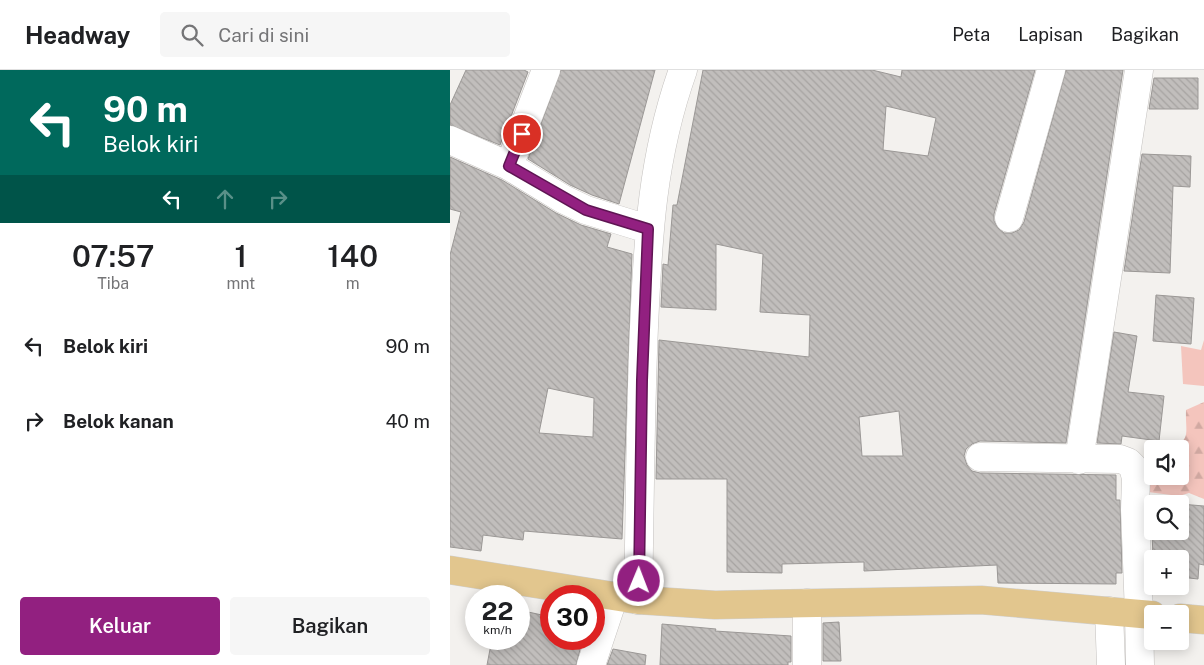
<!DOCTYPE html>
<html lang="id">
<head>
<meta charset="utf-8">
<style>
	:root { --surface:#fff; --page:#f6f6f6; --text:#202124; --muted:#757577; --line:#e0e0e0; --accent:#922080 }
	body { margin:0; font-family:"Public Sans",sans-serif; background:var(--page); color:var(--text); height:100vh; display:flex; flex-direction:column; font-size:19px; white-space:nowrap }
	* { box-sizing:border-box; margin:0 }
	p { font-size:16px; color:var(--muted) }
	.icon { flex:none; width:28px; height:28px; fill:none; stroke:currentColor; stroke-width:2; stroke-linecap:round; stroke-linejoin:round }
	.map { position:relative; flex:1; overflow:hidden }
	.panel { display:flex; flex-direction:column; background:var(--surface); width:450px }
	.panel>* { flex:none }
	.guide { background:#00695c; color:#fff; overflow:hidden }
	.buttons { position:absolute; left:694px; top:370px; display:grid; gap:10px }
	.buttons a { display:grid; place-items:center; width:45px; height:45px; border-radius:5px; background:var(--surface); box-shadow:0 2px 12px #0003; font-size:25px }
	.speed { position:absolute; left:15px; top:515px; display:flex; gap:10px; font-size:25px; font-weight:700; text-align:center }
	.speed>* { display:grid; place-content:center; width:65px; height:65px; border-radius:50%; background:var(--surface); box-shadow:0 2px 12px #0003; line-height:1 }
	.speed small { font-size:12px; font-weight:400 }
	.speed .limit { border:8px solid #d22; background:#fff; color:#111 }
	.pin { position:absolute; display:grid; place-items:center; width:42px; height:42px; color:#fff; margin:-21px; border:2px solid #fff; border-radius:50%; box-shadow:0 1px 5px #0007 }
	.me { position:absolute; width:55px; margin:-28px; rotate:1deg; stroke-linejoin:round; filter:drop-shadow(0 0 4px #0008) }
	.turn { display:flex; align-items:center; gap:18px; height:105px; padding:0 20px; font-size:22px }
	.turn .icon { width:65px; height:65px; stroke-width:2.5 }
	.turn b { display:block; font-size:35px; line-height:42px }
	.lanes { display:flex; align-items:center; height:48px; padding:0 20px; background:#0003; justify-content:center; gap:25px; direction:ltr }
	.lanes .off { opacity:.35 }
	.eta { display:flex; justify-content:space-evenly; align-items:center; height:85px; text-align:center }
	.eta b { font-size:30px; font-weight:600; line-height:35px }
	.action { display:flex; gap:10px; margin-top:auto; padding:10px 20px }
	.action a { flex:1; height:58px; border-radius:5px; background:var(--accent); color:#fff; font-size:20px; font-weight:600; line-height:58px; text-align:center }
	.action a+a { background:var(--page); color:var(--text) }
	ul { padding:0; list-style:none }
	li { display:flex; align-items:center; gap:15px; height:75px; padding:0 20px }
	li div { flex:1 }
	li b { display:block; font-size:19px }
	li em { font-style:normal }
	header { display:flex; align-items:center; gap:30px; box-sizing:border-box; height:70px; padding:0 25px; background:var(--surface); border-bottom:1px solid var(--line) }
	header strong { font-size:24px }
	nav { display:flex; gap:28px; margin-inline-start:auto; font-size:18px }
	.search { width:350px; height:45px; background:var(--page); display:flex; align-items:center; gap:12px; box-sizing:border-box; padding:0 18px; border-radius:5px; color:var(--muted); font-size:19px }
	main { display:flex; flex:1; min-height:0 }
	.map>svg:first-child { display:block }
</style>
</head>
<body>
<header>
<strong>Headway</strong>
<div class="search"><svg class="icon" aria-label="search" viewBox="0 0 24 24"><circle cx="10" cy="10" r="6"/><path d="M15 15l6 6"/></svg>Cari di sini</div>
<nav><a>Peta</a><a>Lapisan</a><a>Bagikan</a></nav>
</header>
<main>
<section class="panel">
<div class="guide">
<div class="turn"><svg class="icon" aria-label="left" viewBox="0 0 24 24"><path d="M17 20v-9H6M10 6l-5 5 5 5"/></svg><div><b>90 m</b>Belok kiri</div></div>
<div class="lanes"><svg class="icon" aria-label="left" viewBox="0 0 24 24"><path d="M17 20v-9H6M10 6l-5 5 5 5"/></svg><svg class="icon off" aria-label="ahead" viewBox="0 0 24 24"><path d="M12 20V5M6 11l6-6 6 6"/></svg><svg class="icon off" aria-label="right" viewBox="0 0 24 24"><path d="M7 20v-9h11M14 6l5 5-5 5"/></svg></div>
</div>
<div class="eta">
<div><b>07:57</b><p>Tiba</p></div>
<div><b>1</b><p>mnt</p></div>
<div><b>140</b><p>m</p></div>
</div>
<ul>
<li><svg class="icon" aria-label="left" viewBox="0 0 24 24"><path d="M17 20v-9H6M10 6l-5 5 5 5"/></svg><div><b>Belok kiri</b></div><em>90 m</em></li>
<li><svg class="icon" aria-label="right" viewBox="0 0 24 24"><path d="M7 20v-9h11M14 6l5 5-5 5"/></svg><div><b>Belok kanan</b></div><em>40 m</em></li>
</ul>
<div class="action"><a>Keluar</a><a>Bagikan</a></div>
</section>
<div class="map">
<svg width="754" height="595" viewBox="0 0 754 595">
	<defs>
		<pattern id="forest-firs" width="22" height="20" patternUnits="userSpaceOnUse" patternTransform="scale(1.25)"><rect width="22" height="20" fill="#f4c5bd"/><path d="M5 1l3.5 6h-7zM16 11l3.5 6h-7z" fill="#d1a9a2"/></pattern>
		<pattern id="building-back-hatch" width="6" height="6" patternUnits="userSpaceOnUse" patternTransform="scale(1.25)"><rect width="6" height="6" fill="#c1bebc"/><path d="M-1 5l2 2M0 0l6 6M5-1l2 2" fill="none" stroke="#a6a3a1"/></pattern>
	</defs>
	<rect width="100%" height="100%" fill="#f3f1ee"/>
	<path fill="#f4c5bd" d="M754 270V316L733 314 731 276 751 280Z"/>
	<path fill="url(#forest-firs)" d="M754 332V429L739 423 729 426 698 422 694 416 702 395V406H730V379H717C743 371 735 363 736 340Z"/>
	<path fill="url(#building-back-hatch)" stroke="#9b9896" fill-rule="evenodd" d="M16 0H74L78 2 50 75 0 55V35Z
		M111 0H205L169 134 142 125 120 115 78 89Z
		M253 0H422L451 7 452 0H585L544 144V151L548 158 554 163H562L569 160 574 152 616 0H673L616 373 530 371 522 374 516 379 514 386 517 395 522 401 530 403 666 405V430H670L672 503H666V514L548 513 547 495 414 501V492L332 494V503L277 502V409H206L209 270 359 287 360 245 310 242 313 184 266 174V240L211 237 213 194 218 195 223 135H227ZM436 36 486 48 478 86 433 80ZM449 341 453 386H412L409 347Z
		M704 8H748V39H699Z
		M692 84 741 86 740 117 723 116 720 203 674 201Z
		M0 87 52 110 106 143 131 155 161 164 157 177 182 184 172 469 74 461 73 470 33 465 31 481 0 477V185L11 142 0 139ZM98 318 144 328 143 367 89 363Z
		M706 225 744 228 741 274 703 271Z
		M664 262 687 266 678 322 714 326 709 371 672 366 671 374 647 373Z
		M701 432 721 434H702V461H730V434L754 436V495L749 494 748 509 730 507V489H703Z
		M69 540 101 547V569L132 572 126 595H37L42 569H69Z
		M389 552 391 591H373V553Z
		M212 554 266 559 265 561 341 566V592H338V595H210Z
		M163 579 196 585 195 595H157Z"/>
	<g fill="none" stroke-linecap="round" stroke-linejoin="round">
		<defs>
			<path id="minor" d="M0 70 59 96 113 129 136 140 198 159
				M59 96 96 0
				M559 148 601 0
				M530 387 670 389 678 392 683 397 686 408 685 440 689 544
				M629 390 689 0
				M188 530C190 439 190 348 194 257 198 166 202 87 233 0
				M357 533V595
				M141 595 164 526"/>
			<path id="tertiary" d="M659 541 661 595
				M689 544 690 595"/>
			<path id="trunk" d="M0 500 188 530 265 535 531 530 702 545
				M730 548 754 550"/>
		</defs>
		<use href="#minor" stroke="#c3c0be" stroke-width="29"/>
		<use href="#tertiary" stroke="#c3c0be" stroke-width="29"/>
		<use href="#trunk" stroke="#cecece" stroke-width="29"/>
		<use href="#minor" stroke="#fff" stroke-width="28"/>
		<use href="#tertiary" stroke="#fff" stroke-width="28"/>
		<use href="#trunk" stroke="#e2c68e" stroke-width="28"/>
	</g>
	<g fill="none" stroke-linecap="round" stroke-linejoin="round">
		<defs>
			<path id="route" d="M72 64 59 96 136 140 198 159 192 310 189 511"/>
		</defs>
		<use href="#route" stroke="#5f1553" stroke-width="12"/>
		<use href="#route" stroke="#922080" stroke-width="9"/>
	</g>
</svg>
<div class="buttons">
<a><svg class="icon" aria-label="sound" viewBox="0 0 24 24"><path d="M4 9h4l5-4v14l-5-4H4zM17 9q2 3 0 6"/></svg></a>
<a><svg class="icon" aria-label="search" viewBox="0 0 24 24"><circle cx="10" cy="10" r="6"/><path d="M15 15l6 6"/></svg></a>
<a>+</a>
<a>−</a>
</div>
<div class="speed"><div>22<small>km/h</small></div><div class="limit">30</div></div>
<div class="pin" style="left:72px;top:64px;background:#d93025"><svg class="icon" aria-label="arrive" viewBox="0 0 24 24"><path d="M6 21V4h12l-3 4 3 4H6"/></svg></div>
<svg class="me" style="left:189px;top:511px" viewBox="-20 -20 40 40"><circle r="17" fill="#922080" stroke="#fff" stroke-width="3"/><path d="M0-11L8 9 0 5-8 9z" fill="#fff"/></svg>
</div>
</main>
</body>
</html>
